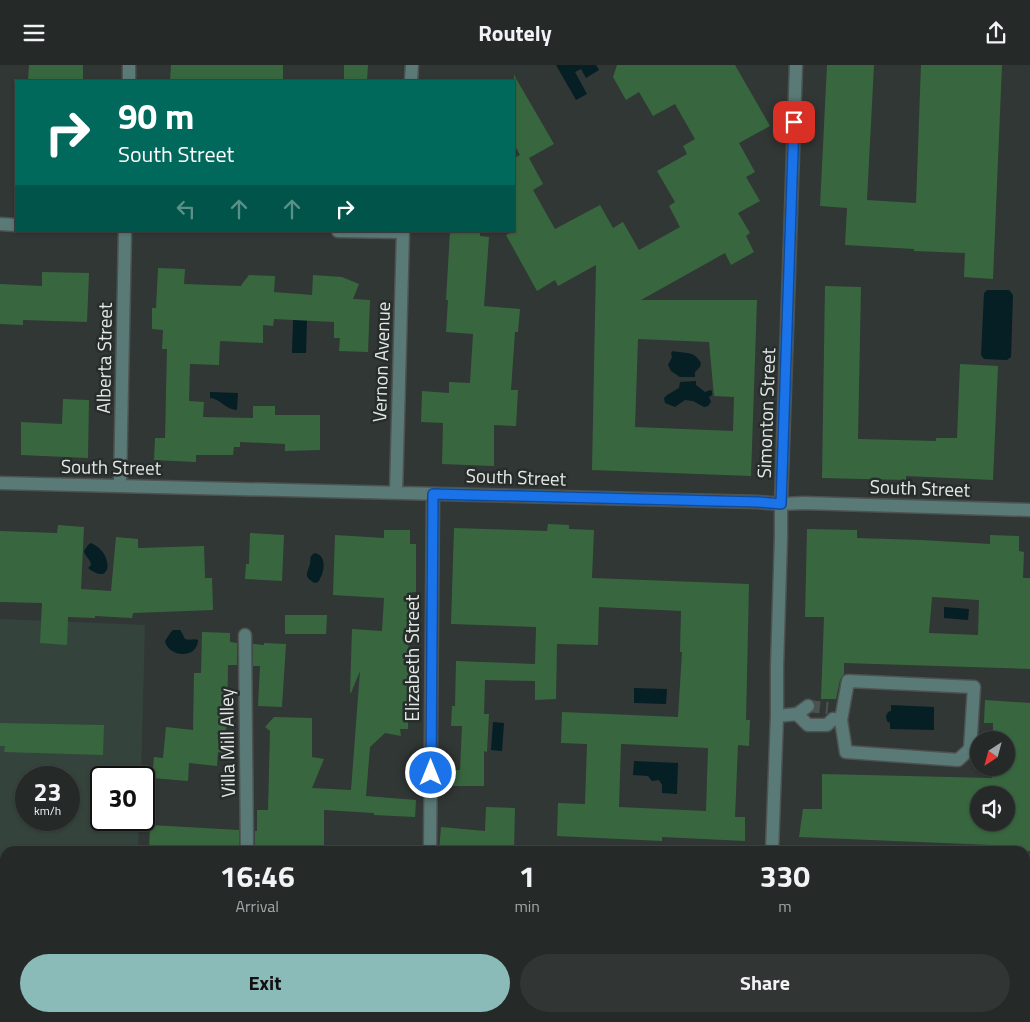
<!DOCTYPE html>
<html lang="en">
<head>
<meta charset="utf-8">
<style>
	:root { --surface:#252928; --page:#313534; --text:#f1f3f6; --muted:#a3a6a8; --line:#424545; --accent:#8bbbb9 }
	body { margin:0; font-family:"Titillium Web",sans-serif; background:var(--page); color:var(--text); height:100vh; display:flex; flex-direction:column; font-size:19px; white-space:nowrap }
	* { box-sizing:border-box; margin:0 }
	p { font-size:16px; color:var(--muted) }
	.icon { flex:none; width:28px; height:28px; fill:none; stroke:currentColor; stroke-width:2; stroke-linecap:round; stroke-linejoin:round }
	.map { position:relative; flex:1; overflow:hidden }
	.side { position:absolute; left:0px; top:781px; width:1030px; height:176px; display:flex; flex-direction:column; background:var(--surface); border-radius:15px 15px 0 0; box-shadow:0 1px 4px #0004,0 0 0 1px var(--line) }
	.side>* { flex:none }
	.hud { position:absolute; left:15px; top:15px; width:500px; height:152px; border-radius:0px; box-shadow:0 1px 4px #0004,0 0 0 1px var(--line); background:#00695c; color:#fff; overflow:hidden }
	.needle { width:32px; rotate:216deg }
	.fabs { position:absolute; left:970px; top:666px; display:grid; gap:10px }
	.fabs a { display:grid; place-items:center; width:45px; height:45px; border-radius:50%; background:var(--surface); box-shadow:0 1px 4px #0004,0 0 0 1px var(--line); font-size:25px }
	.speed { position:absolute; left:15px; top:701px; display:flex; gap:10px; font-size:25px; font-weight:700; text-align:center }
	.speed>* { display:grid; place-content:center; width:65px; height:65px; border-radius:50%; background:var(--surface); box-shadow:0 1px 4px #0004,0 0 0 1px var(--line); line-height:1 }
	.speed small { font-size:12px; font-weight:400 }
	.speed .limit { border:2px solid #111; border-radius:8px; background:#fff; color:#111 }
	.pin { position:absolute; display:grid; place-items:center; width:42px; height:42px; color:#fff; margin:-21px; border-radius:10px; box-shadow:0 2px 8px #0006 }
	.me { position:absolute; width:55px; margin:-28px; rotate:0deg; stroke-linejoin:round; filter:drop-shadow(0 0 4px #0008) }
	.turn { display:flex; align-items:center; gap:18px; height:105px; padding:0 20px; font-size:22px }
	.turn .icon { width:65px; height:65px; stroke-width:2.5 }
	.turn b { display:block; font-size:35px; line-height:42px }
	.lanes { display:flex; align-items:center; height:48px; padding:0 20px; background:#0003; justify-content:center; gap:25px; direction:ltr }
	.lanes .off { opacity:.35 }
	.eta { display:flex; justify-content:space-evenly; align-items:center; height:85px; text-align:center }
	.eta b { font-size:30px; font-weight:700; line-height:35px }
	.cta { display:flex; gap:10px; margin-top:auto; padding:10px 20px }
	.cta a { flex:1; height:58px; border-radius:30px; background:var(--accent); color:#111; font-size:20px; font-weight:700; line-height:58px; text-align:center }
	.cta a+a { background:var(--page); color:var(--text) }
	header { display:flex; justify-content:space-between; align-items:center; height:65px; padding:0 20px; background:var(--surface); font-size:22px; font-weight:700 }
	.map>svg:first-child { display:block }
</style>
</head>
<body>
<header><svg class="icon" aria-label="menu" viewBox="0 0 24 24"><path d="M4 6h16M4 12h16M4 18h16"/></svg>Routely<svg class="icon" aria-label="share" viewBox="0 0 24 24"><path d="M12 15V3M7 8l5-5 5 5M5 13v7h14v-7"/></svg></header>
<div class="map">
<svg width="1030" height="957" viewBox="0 0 1030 957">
	<rect width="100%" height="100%" fill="#313735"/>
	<path fill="#35433d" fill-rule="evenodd" d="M0 554 145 560 141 712H101V755H139L138 786H5V809L0 808ZM26 712H69V755H26Z"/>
	<path fill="#051f24" d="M556 0H596L599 5 586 13 581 4 575 7 587 29 576 35Z
		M987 225H1009L1013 230 1011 292 1007 295 984 294 981 290 984 228Z
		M293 255H307L306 288H292Z
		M673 286C685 289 694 285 701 298L700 302 695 307V312H680L671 306 668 300 672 292 671 288Z
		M696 316V320L705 327 710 325 712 326V330L709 332 711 337 708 341 704 342 693 336 685 335 675 342 665 338 664 333 667 330 679 323 680 317Z
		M210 327 238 328 237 345C226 345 221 334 210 333Z
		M91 478C114 487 113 523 88 503L91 500C91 494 85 492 84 486L88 480Z
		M315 488C328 491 324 509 318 517L315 518C303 512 307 509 310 499 311 493 309 491 315 488Z
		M944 542 969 544 968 555 944 553Z
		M173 565H180L182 568 185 574C190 576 193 573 198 575 197 595 168 592 165 576L171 567Z
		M634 623 667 624 666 639 634 638Z
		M891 640 934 642V665L890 664V658L887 656 886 651 888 647 891 646Z
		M493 657 504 658 502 686 491 685Z
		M634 696 678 698 677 729 662 728V720L659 715 652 716 648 711 633 710Z"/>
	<path fill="#38673f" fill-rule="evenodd" d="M29 0H83V16H28Z
		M171 0H283V16H170Z
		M344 0H368L367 16 344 15Z
		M617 0H735L770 61 739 78 755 107 746 112 760 136 738 148 750 168 746 171 754 187 731 200 725 188 641 235H757L751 411 592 405 596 200 558 221 555 215 537 226 506 170 514 166V93L520 90 514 79V10L554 79 529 93 543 119 533 125 555 164 600 140 613 163 623 157 639 185 680 162 669 141 675 137 657 106 687 89 683 81 695 74 675 39 653 51 639 27 626 35 613 12ZM638 274 709 277 714 331 734 332 733 366 635 362Z
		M827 0H874L867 135 916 138 921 0H1002L993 214 964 212 965 188 914 186V184L845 180 847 143 820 141Z
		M450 166H480V171L489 172 484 241 520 244 518 267H515L511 325H518L516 361 494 360V401L442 399 443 358 421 357 422 326 449 328V317L470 318 473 269 446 267 448 235H446Z
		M158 203 185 204 184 219 241 221 242 219 249 210 275 211 274 227 312 230 313 210 342 212 359 219 353 234 370 235 368 287 339 286 340 273H334V257L274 254 273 261 263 260V278L220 276 219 300 190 299 189 336 204 337 203 352 253 353V341H275V350H320V385L285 386V379L240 377V382H234L233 390H196V397L154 395 155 373H165L167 284H162L163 265 152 264V243H156Z
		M42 207 89 208 87 257 23 255V260L0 259V219L42 221Z
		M825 221 861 222 858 374 936 376V373H957L960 299 998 301 993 415 906 411V415L822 413Z
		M63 334 89 335 88 393 21 390V357L62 359Z
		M548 459 569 460V464L594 465 592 513 749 519 746 655H750L749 681 738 680 735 752H745V776L662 772V776L557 771 558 738 585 739 587 679 561 678 562 647 678 652 682 587H680L681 546 599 542 598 580 557 579 556 634 535 635V616L485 615 484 649H489L487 687 484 686V721H441V705H460L462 661H451L452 641H455L456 596 535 599 536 562 451 559 454 463 547 466ZM621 679 708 683 706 746 619 742Z
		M58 460 84 462 81 524 111 526 116 472 138 474V483L204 481 205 513H212L213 545 133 548 132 553 95 551V553L68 552 67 580 40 578 42 538 0 537V466L57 468Z
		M807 464 857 465V473L921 475 990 479V470L1019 471V486L1024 487 1023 513H1030V604L844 598V609L840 615 836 634H821L824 552H805ZM932 532 979 535 978 570 929 568Z
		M384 465H410V479H416V527H412L408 591H411L410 611H409L408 664H400L401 671 385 668 370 682 366 731 416 735 415 752 374 750V748L324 745V786H255V766H257V745H268L270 666 265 662 274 652 312 653V692L324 694 312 723 351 725 360 606 351 628H350L352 564 382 566 384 533 333 530 335 470 384 473Z
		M250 468 284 470 282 516 245 514 246 499H249Z
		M285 550H327L326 569H285Z
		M202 567 230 568V577L237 578V600H228L227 659 225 670H226V688L218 687 217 701 189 698 188 716 152 713 154 692 163 693 166 662 193 665 194 608H201Z
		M264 578 286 579 282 642 258 641 260 601H253V579L264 580Z
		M985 635 1030 638V786H991V780L799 772 803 744H822V709L992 713V702H1006V675H993V658H984ZM979 730H1006V758H979Z
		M0 658 104 660 103 690 4 687 5 681H0Z
		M486 742 515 743 514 786H439L441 762 485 766Z
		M150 760 239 765V786H149Z"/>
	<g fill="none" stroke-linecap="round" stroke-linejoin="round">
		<path stroke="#4c5250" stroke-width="12" stroke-dasharray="12 6" stroke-linecap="butt" d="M808 641 828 643"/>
		<defs>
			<path id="minor" d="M129 16V0
				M411 16 412 0
				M0 159 16 160
				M338 166 403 167
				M0 418 758 437 781 439 804 438 1030 445
				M120 420 125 166
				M396 428 403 166
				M245 570 247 786
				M797 649 808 660H827L833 654
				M777 651 797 649 808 641
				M833 654 841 655 846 687 958 695 970 684 974 622 848 616 841 655
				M430 786 433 429
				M772 786 777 651V602L781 471V439L796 0
				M0 833H5
				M1025 865H1030
				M509 957V952
				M763 957V952"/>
		</defs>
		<use href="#minor" stroke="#4e5351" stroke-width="15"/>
		<use href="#minor" stroke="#5a7a77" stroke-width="12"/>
	</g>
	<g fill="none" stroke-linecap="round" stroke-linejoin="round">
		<defs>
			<path id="route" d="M431 708 433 429 758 437 781 439 794 57"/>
		</defs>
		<use href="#route" stroke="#114b97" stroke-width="12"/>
		<use href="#route" stroke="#1a73e8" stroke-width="9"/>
	</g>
	<g text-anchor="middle" stroke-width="5" stroke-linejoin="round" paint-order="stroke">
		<g font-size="19" fill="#e4e8e6" stroke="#272d2b">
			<text transform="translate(104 293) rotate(-89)" y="7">Alberta Street</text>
			<text transform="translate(381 297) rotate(-88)" y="7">Vernon Avenue</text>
			<text transform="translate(766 348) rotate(-88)" y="7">Simonton Street</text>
			<text transform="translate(111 402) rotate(1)" y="7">South Street</text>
			<text transform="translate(516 412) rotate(2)" y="7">South Street</text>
			<text transform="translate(920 423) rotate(2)" y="7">South Street</text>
			<text transform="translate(412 593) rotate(-90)" y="7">Elizabeth Street</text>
			<text transform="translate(227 678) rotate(-91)" y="7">Villa Mill Alley</text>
		</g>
	</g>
</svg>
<div class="fabs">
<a><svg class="needle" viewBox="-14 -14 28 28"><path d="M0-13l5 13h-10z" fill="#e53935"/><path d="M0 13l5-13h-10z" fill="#a3a6a8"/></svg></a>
<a><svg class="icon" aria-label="sound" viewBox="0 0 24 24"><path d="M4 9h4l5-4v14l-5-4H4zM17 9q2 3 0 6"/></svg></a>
</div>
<div class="speed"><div>23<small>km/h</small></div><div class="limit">30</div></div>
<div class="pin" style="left:794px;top:57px;background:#d93025"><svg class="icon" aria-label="arrive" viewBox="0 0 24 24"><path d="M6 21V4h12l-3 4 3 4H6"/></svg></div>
<svg class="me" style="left:431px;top:708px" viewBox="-20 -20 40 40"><circle r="17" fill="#1a73e8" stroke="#fff" stroke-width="3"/><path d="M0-11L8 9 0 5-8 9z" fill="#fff"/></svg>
<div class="hud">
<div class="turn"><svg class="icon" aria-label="right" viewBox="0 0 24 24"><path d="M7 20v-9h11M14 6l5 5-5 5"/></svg><div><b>90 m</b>South Street</div></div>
<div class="lanes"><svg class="icon off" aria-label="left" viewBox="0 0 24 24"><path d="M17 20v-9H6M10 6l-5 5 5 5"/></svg><svg class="icon off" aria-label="ahead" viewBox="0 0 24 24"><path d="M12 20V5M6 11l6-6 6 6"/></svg><svg class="icon off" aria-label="ahead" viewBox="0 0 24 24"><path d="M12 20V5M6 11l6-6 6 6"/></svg><svg class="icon" aria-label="right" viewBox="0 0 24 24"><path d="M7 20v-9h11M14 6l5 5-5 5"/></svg></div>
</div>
<section class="side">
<div class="eta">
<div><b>16:46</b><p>Arrival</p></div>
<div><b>1</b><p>min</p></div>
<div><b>330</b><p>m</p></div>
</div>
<div class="cta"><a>Exit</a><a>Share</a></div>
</section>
</div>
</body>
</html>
